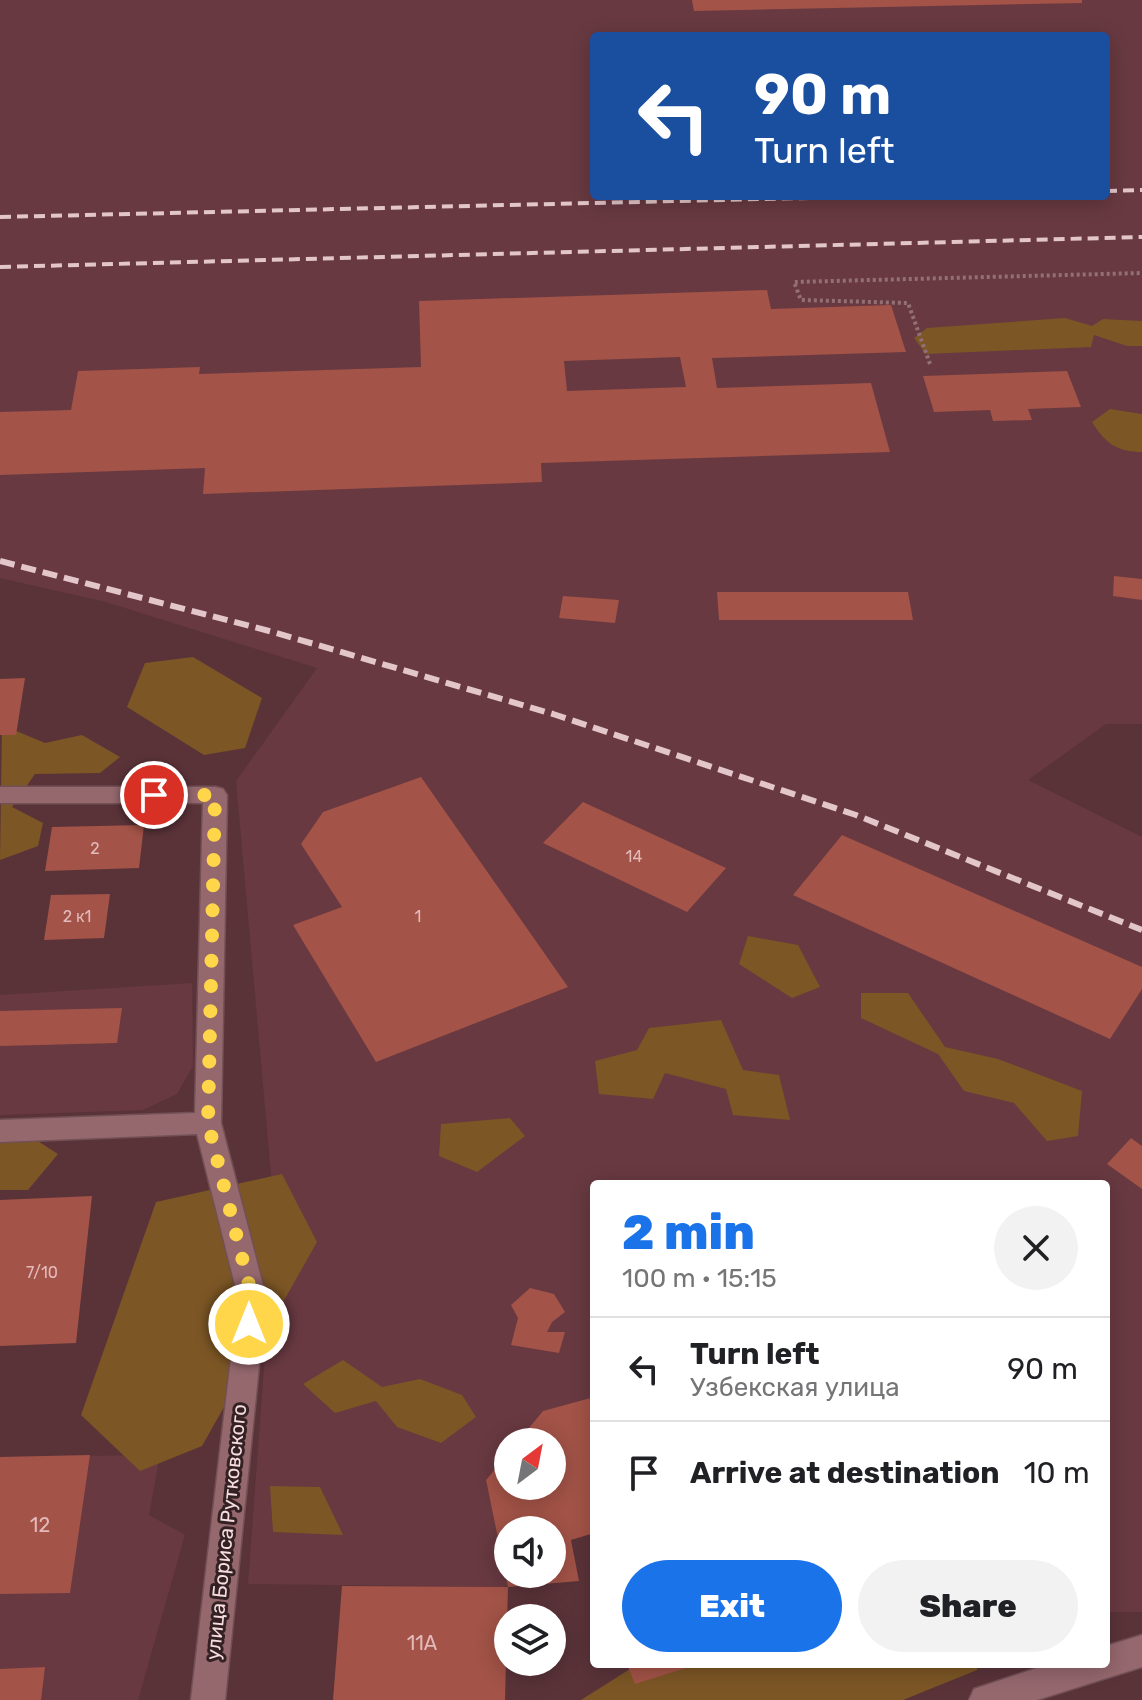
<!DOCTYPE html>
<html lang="en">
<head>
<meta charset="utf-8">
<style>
	:root { --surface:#fff; --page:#f2f2f2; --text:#202124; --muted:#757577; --line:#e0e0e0; --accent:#1a73e8 }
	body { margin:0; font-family:Rubik,sans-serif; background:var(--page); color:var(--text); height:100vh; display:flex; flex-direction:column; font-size:30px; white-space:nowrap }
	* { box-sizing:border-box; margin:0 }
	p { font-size:26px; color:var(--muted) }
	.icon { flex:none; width:44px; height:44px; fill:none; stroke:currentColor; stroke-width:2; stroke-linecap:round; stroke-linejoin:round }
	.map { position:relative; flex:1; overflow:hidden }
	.drawer { position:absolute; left:590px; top:1180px; width:520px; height:488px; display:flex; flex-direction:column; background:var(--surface); border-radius:8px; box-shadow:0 4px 20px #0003 }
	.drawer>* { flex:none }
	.guide { position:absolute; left:590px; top:32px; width:520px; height:168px; border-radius:8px; box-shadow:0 4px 20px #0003; background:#1a4fa0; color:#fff; overflow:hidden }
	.needle { width:52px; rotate:32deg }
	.tools { position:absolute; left:494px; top:1428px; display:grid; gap:16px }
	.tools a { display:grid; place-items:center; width:72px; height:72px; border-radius:50%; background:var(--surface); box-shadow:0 4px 20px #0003; font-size:40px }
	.pin { position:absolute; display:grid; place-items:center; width:68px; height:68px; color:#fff; margin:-34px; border:4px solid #fff; border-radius:50%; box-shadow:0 2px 8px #0007 }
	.me { position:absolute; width:88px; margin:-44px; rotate:0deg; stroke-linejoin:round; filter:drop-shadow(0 0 6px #0008) }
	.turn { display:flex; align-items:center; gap:28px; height:168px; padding:0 32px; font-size:36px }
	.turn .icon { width:104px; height:104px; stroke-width:2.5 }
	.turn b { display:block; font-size:56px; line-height:68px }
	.round { display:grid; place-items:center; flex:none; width:84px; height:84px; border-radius:42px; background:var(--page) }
	.overview { display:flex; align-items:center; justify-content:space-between; height:136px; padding:0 32px }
	h1 { font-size:48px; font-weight:800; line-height:60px; color:var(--accent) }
	.button { display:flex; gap:16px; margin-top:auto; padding:16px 32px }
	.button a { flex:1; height:92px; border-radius:48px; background:var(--accent); color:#fff; font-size:32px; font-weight:800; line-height:92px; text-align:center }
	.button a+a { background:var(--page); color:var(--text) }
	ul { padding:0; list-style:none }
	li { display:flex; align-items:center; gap:24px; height:104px; padding:0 32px; border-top:2px solid var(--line) }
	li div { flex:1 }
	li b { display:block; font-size:30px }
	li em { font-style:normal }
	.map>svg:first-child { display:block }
</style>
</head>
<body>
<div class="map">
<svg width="1142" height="1700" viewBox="0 0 1142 1700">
	<rect width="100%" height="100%" fill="#5a3339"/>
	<path fill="#683941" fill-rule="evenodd" d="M0 0H1142V724H1106L1028 780 1142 837V1612H1106V1184H594V1397L543 1411 517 1442H508V1454L486 1480 508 1587 248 1584 275 1219 236 781 317 668 106 602 0 578ZM594 36H1106V196H594Z
		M192 983 193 1066 177 1094 143 1110 0 1115V995Z
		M160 1455 149 1515 185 1535 138 1700H0V1457Z"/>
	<path fill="#7c5625" d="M1065 318 1092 326 1103 319 1142 321V346H1127L1094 335 1091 347 926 354 914 338 927 328Z
		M1110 409 1142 414V452C1117 452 1105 443 1092 422Z
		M193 657 262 698 245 748 204 755 127 707 145 663Z
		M2 725 45 743 82 735 120 757 100 773 35 774 12 807 43 823 38 846 0 860Z
		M748 936 798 945 820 987 792 998 739 964Z
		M861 993H908L945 1047 998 1059 1082 1091 1078 1136 1047 1141 1014 1103 964 1091 938 1054 861 1018Z
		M721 1020 743 1070 779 1075 790 1120 733 1115 726 1089 665 1073 653 1099 599 1094 595 1061 637 1050 649 1028Z
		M510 1118 525 1136 477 1172 439 1156 441 1124Z
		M0 1138H33L58 1154 28 1190H0Z
		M282 1174 317 1242 202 1446 140 1471 81 1415 156 1202Z
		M343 1360 382 1387 420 1379 462 1395 476 1417 441 1443 397 1427 376 1401 335 1413 303 1384Z
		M270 1486 320 1487 343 1535 273 1532Z
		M638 1664H977V1670L903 1700H581Z"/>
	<path fill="#a35347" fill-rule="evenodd" d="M692 0H1082V3L694 11Z
		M767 290 771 309 891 305 906 352 712 358 717 388 871 383 890 452 541 463 542 482 203 494 205 468 0 475V412L71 410 78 371 200 367 199 374 421 367 419 301ZM680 357 686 387 567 391 564 361Z
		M1067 371 1081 407 1028 409 1032 420 993 421 990 410 934 412 923 376Z
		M1114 576 1142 579V600L1113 596Z
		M717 592H908L913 620H719Z
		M563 596 619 600 615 623 559 618Z
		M25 678 16 735H0V679Z
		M421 777 568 987 376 1062 293 925 342 907 301 844 323 812Z
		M583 802 726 868 687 912 543 843Z
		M144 825 139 868 45 871 52 827Z
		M842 835 1142 967V989L1110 1039 793 895Z
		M110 894 104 938 44 940 51 895Z
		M122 1008 117 1043 0 1046V1011Z
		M1131 1138 1142 1146V1189L1107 1164Z
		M92 1196 76 1343 0 1346V1200Z
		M530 1288 554 1294 565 1312 552 1322 547 1332H565L559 1353 511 1345 518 1318 511 1305Z
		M594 1397V1533L571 1540 579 1581 508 1587 486 1480 508 1454V1486H552V1442H517L543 1411ZM508 1530H552V1574H508Z
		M90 1455 70 1593 0 1594V1457Z
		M342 1586 508 1587 505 1700H333Z
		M627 1664H694L695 1665 635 1684Z
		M45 1667 41 1700H0V1669Z"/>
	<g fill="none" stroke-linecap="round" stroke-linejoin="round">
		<defs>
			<path id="minor" d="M0 787H215L223 789 227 795 221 1123 266 1297 225 1700H191L238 1297 197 1134 0 1142V1120L195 1113 203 803H0Z
				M1142 1635V1667L1037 1700H969L974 1689 1049 1664H1106V1646Z"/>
		</defs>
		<use href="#minor" stroke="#725056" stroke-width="3"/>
		<path stroke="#927075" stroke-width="4" stroke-dasharray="3 3" stroke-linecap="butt" d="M930 364 908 303 801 300 794 282 1142 273"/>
		<use href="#minor" fill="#95686e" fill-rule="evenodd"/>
		<path stroke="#e2c6ca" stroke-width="4" stroke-dasharray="11 6" stroke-linecap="butt" d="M1106 191 1142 190
			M0 217 890 196
			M0 267 1142 237"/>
		<path stroke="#e2c6ca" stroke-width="6" stroke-dasharray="15 7" stroke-linecap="butt" d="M0 561 273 632 553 714 856 815 1142 930"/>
	</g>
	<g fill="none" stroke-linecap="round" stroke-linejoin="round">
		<path stroke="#ffd54a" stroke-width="14" stroke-dasharray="0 25.2" d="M154 795H215L208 1123 252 1297 249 1324"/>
	</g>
	<g text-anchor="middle" stroke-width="6" stroke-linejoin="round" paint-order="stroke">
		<g font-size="16" fill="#e2baba">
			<text x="95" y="854">2</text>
			<text x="634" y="862">14</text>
			<text x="77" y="922">2 к1</text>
			<text x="418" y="922">1</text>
			<text x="42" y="1278">7/10</text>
		</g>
		<g font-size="20" fill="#e2baba">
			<text x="40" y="1532">12</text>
			<text x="422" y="1650">11А</text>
		</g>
		<g font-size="20" fill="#f7dde0" stroke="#332123">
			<text transform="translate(226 1532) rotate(-84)" y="7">улица Бориса Рутковского</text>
		</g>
	</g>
</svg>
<div class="tools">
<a><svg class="needle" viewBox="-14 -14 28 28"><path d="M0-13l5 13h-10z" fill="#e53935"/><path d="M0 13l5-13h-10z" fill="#757577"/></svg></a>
<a><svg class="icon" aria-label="sound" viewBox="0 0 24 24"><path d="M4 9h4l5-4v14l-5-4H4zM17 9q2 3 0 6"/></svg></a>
<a><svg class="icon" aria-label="layers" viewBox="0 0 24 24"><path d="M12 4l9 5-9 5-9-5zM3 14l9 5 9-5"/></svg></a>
</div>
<div class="pin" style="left:154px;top:795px;background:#d93025"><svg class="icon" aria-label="arrive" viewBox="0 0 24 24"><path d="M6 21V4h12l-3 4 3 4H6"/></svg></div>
<svg class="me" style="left:249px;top:1324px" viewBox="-20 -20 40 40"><circle r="17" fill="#ffd54a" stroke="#fff" stroke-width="3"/><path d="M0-11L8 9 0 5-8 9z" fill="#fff"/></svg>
<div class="guide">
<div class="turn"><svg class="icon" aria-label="left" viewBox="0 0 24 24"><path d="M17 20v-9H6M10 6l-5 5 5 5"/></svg><div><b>90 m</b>Turn left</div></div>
</div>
<section class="drawer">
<div class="overview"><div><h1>2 min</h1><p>100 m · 15:15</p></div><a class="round"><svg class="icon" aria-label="close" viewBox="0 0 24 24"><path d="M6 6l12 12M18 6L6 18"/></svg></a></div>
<ul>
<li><svg class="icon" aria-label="left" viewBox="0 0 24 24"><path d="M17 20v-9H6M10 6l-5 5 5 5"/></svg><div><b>Turn left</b><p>Узбекская улица</p></div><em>90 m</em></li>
<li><svg class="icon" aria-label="arrive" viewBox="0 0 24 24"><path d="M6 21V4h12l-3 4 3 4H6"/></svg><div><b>Arrive at destination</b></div><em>10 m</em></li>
</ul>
<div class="button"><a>Exit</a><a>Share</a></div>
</section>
</div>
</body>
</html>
